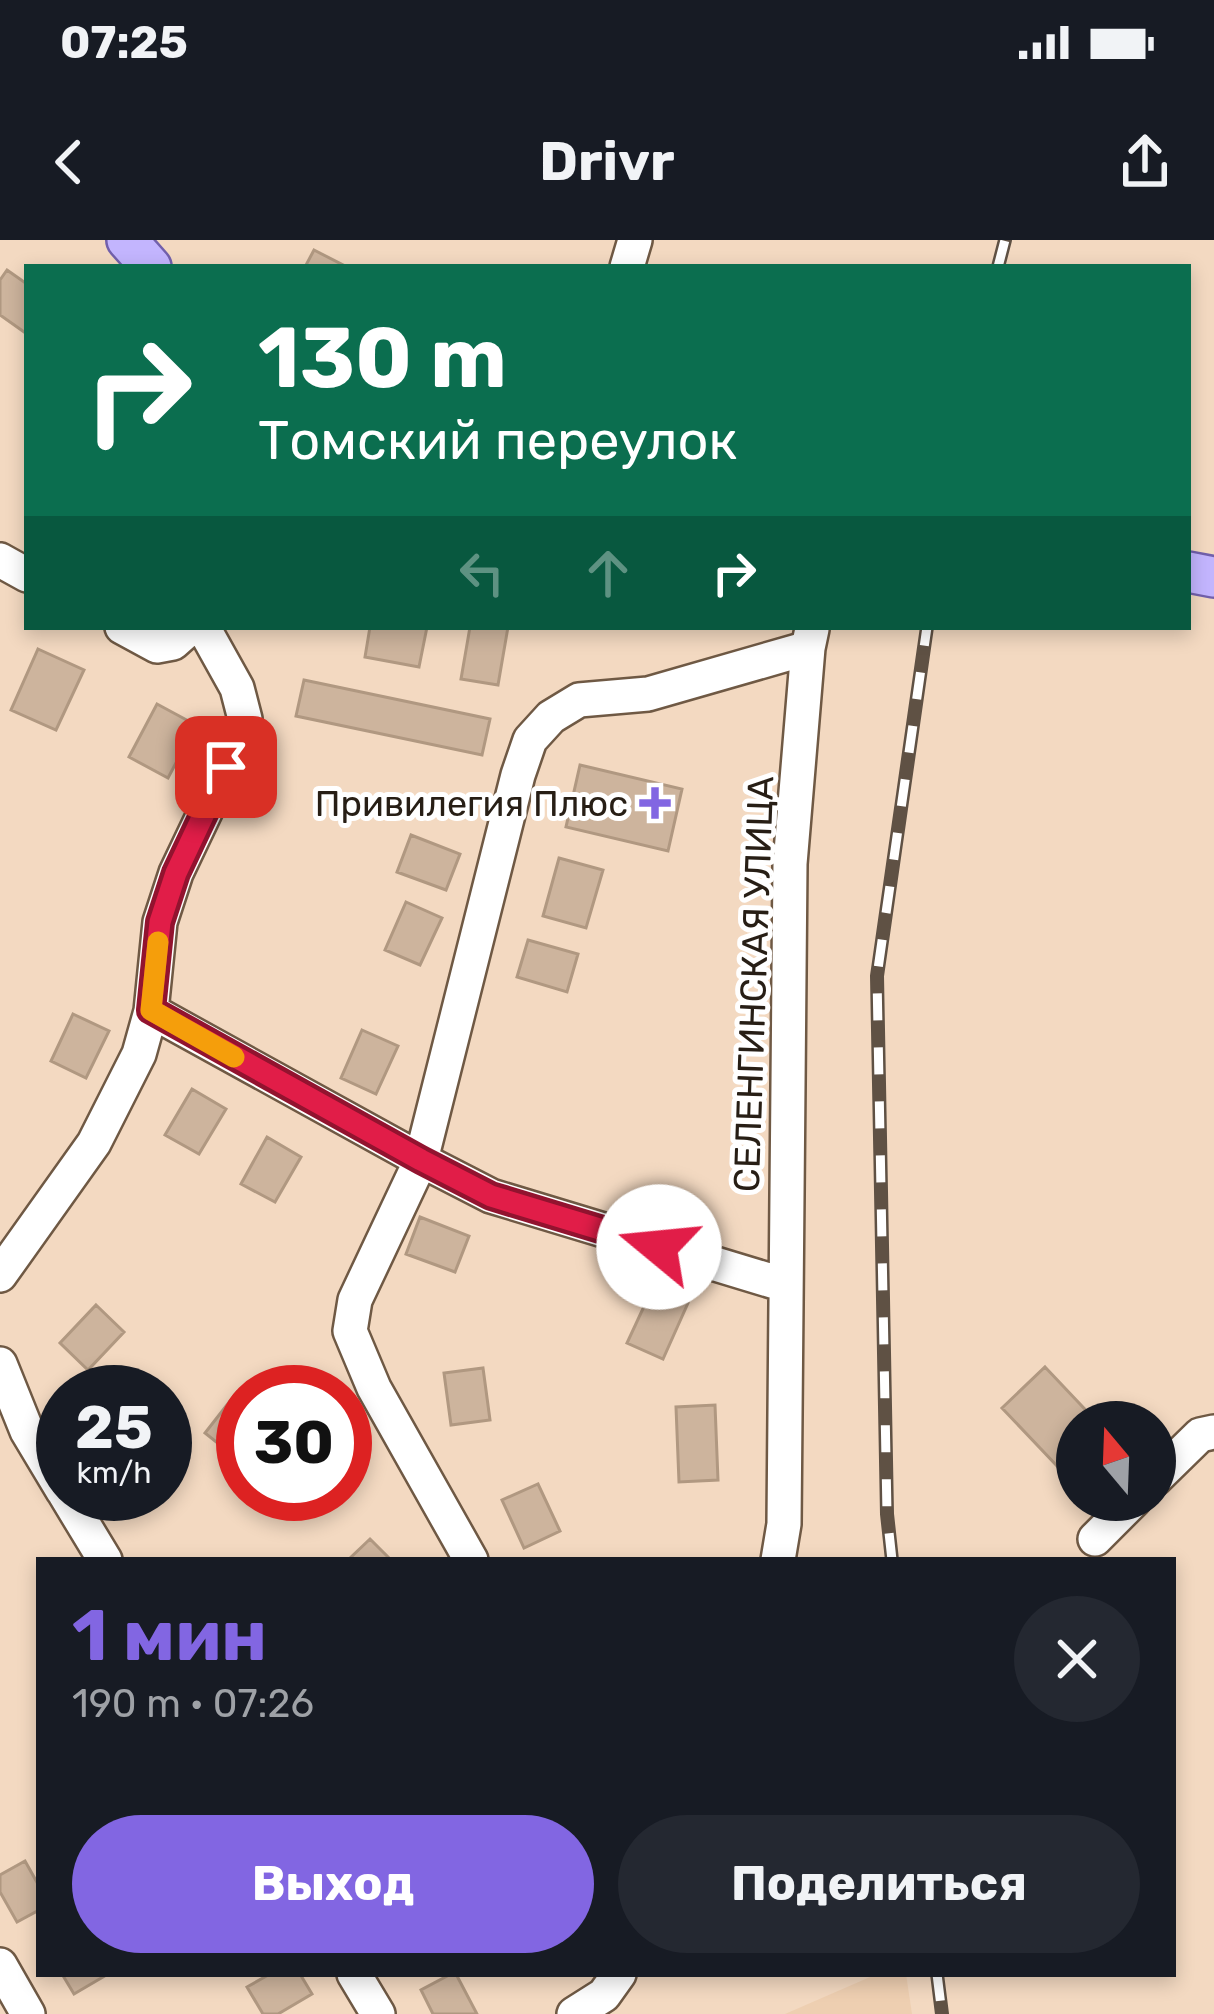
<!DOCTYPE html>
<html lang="ru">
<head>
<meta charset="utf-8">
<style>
	:root { --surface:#171b24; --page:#242831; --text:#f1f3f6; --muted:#9ea1a6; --accent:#8266e2 }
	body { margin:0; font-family:Rubik,sans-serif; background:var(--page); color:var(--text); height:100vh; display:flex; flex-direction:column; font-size:45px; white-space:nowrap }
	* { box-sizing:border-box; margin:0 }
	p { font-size:39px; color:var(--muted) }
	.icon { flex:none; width:66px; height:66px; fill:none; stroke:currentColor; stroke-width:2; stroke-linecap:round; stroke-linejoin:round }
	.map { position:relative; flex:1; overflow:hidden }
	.details { position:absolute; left:36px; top:1317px; width:1140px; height:420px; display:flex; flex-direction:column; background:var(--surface); border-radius:0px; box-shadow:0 6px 18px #0003 }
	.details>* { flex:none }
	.guide { position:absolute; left:24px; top:24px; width:1167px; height:366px; border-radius:0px; box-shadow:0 6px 18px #0003; background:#0b6e4f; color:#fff; overflow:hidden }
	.needle { width:78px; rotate:341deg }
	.buttons { position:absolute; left:1056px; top:1161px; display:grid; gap:24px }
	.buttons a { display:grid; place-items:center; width:120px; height:120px; border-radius:50%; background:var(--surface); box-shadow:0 6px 18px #0003; font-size:60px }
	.speed { position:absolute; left:36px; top:1125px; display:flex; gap:24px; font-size:60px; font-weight:700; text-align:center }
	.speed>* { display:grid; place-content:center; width:156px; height:156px; border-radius:50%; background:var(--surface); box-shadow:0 6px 18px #0003; line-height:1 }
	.speed small { font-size:30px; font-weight:400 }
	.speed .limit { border:18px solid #d22; background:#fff; color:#111 }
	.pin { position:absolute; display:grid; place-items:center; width:102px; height:102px; color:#fff; margin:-51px; border-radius:24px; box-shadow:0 6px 18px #0006 }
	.me { position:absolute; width:132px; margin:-66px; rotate:287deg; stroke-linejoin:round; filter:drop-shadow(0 0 9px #0008) }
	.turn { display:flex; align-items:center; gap:42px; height:252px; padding:0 36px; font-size:54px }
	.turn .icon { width:156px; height:156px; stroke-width:2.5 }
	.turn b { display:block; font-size:84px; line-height:102px }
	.lanes { display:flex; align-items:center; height:114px; padding:0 36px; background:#0003; justify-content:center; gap:60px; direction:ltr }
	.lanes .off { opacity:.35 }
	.round { display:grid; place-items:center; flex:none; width:126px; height:126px; border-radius:63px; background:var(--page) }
	.headline { display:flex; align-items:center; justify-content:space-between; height:204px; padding:0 36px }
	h1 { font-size:72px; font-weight:700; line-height:90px; color:var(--accent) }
	.primary-button { display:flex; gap:24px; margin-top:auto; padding:24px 36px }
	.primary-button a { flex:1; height:138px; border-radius:72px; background:var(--accent); color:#fff; font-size:48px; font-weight:700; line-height:138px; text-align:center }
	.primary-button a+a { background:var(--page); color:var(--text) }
	.status { display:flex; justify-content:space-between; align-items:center; height:84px; padding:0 60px; background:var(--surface); direction:ltr }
	.status svg { height:33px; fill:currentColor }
	header { display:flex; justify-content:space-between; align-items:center; height:156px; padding:0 36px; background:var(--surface); font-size:54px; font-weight:700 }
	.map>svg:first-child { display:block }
</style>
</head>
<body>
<div class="status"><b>07:25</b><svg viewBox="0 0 49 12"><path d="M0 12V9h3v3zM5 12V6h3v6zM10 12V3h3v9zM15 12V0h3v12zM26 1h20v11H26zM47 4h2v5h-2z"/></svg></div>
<header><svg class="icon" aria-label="back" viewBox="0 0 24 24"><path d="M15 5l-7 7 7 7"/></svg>Drivr<svg class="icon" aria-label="share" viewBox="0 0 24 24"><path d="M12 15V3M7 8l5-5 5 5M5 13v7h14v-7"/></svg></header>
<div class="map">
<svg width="1214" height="1774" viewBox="0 0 1214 1774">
	<rect width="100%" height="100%" fill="#f3d9c1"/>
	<path fill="#eecfb1" d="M877 1734H906L912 1774H785Z"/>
	<path fill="#cdb49d" stroke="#b09881" stroke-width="3" d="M314 10 345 26V27H305Z
		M7 30 27 44V94L0 75V40Z
		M370 387H427L419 427 365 417Z
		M470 387H508L498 445 461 439Z
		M38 409 84 430 56 490 11 470Z
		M304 440 490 479 482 515 296 476Z
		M157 464 196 485 168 538 129 517Z
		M580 525 682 549 668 611 566 587Z
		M411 595 460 614 446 650 397 632Z
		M559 618 603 630 586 688 543 676Z
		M406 662 442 678 420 725 385 710Z
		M528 700 578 714 567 752 517 737Z
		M73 774 109 791 86 838 51 821Z
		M362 790 398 806 376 854 341 838Z
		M192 849 226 869 199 914 165 895Z
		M267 897 301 917 275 962 241 944Z
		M420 977 469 996 455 1032 406 1014Z
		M653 1047 688 1063 663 1119 627 1103Z
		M96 1065 124 1092 88 1130 60 1103Z
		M1045 1127 1097 1182H1077V1247L1002 1168Z
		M483 1128 490 1180 451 1185 444 1133Z
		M237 1152 243 1156V1207L235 1217 205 1193Z
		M715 1165 718 1240 679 1242 676 1167Z
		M538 1244 560 1291 524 1308 502 1260Z
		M370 1299 391 1320H348Z
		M25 1621 39 1646V1670L17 1682 0 1652V1635Z
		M62 1734H108L74 1754Z
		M270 1734H300L312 1754 278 1774H263L247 1747Z
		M451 1734H456L477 1774H433L421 1750Z"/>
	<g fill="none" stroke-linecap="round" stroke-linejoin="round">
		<defs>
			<path id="minor" d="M627 27 635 0
				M0 320 27 335
				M122 387 157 406 173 403 191 387
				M151 771 421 920 491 956 785 1045
				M0 1035 94 903 139 814 151 771 160 682 176 633 237 505 245 479 237 448 203 387
				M0 1124 27 1191 63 1251
				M1155 1239 1200 1195 1214 1192
				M65 1254 105 1320
				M1095 1299 1134 1260
				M471 1320 374 1148 350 1091 355 1060 421 920 518 535 530 500 551 477 579 460 648 454 808 408
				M778 1320 784 1284 790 624 808 408 812 389
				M0 1725 28 1774
				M354 1734 378 1774
				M574 1774 604 1755 619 1734"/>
			<path id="major" d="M127 0 151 27
				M1188 332 1214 337"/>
		</defs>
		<use href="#minor" stroke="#6f5944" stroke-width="38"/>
		<use href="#major" stroke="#7260ac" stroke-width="44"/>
		<use href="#minor" stroke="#fff" stroke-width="33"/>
		<use href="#major" stroke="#c3b5fe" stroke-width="39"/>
		<defs>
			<path id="rail" d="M998 27 1005 0
				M892 1320 887 1274 877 736 927 387
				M937 1734 942 1774"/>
		</defs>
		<use href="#rail" stroke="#5f5144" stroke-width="14"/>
		<use href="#rail" stroke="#fff" stroke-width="9" stroke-dasharray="27" stroke-linecap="butt"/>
	</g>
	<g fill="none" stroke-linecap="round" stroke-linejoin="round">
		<defs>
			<path id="route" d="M226 527 176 633 160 682 151 770 421 920 491 956 659 1007"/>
		</defs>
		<use href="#route" stroke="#92132f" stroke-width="30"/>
		<use href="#route" stroke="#e11d48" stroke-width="21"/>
		<path stroke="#f59e0b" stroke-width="21" d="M158 702 151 770 234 817"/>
	</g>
	<path fill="#8266e2" stroke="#fff" stroke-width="4.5" d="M649 545h12v12h12v12h-12v12h-12v-12h-12v-12h12z"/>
	<g text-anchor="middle" stroke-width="10" stroke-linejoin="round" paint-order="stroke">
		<g font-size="36" fill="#271e15" stroke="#fff" text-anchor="end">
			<text x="628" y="576">Привилегия Плюс</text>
		</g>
		<g font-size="36" fill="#271e15" stroke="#fff">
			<text transform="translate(753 744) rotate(-88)" y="13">СЕЛЕНГИНСКАЯ УЛИЦА</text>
		</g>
	</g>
</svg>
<div class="buttons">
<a><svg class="needle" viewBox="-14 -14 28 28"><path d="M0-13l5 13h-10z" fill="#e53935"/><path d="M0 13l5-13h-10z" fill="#9ea1a6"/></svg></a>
</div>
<div class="speed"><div>25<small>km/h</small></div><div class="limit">30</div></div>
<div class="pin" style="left:226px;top:527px;background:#d93025"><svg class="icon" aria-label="arrive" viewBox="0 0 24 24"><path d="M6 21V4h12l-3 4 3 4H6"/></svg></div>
<svg class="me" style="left:659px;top:1007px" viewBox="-20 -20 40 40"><circle r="19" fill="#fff"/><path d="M0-13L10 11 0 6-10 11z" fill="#e11d48"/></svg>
<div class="guide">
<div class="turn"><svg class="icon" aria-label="right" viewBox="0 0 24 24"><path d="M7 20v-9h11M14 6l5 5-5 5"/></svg><div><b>130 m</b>Томский переулок</div></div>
<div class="lanes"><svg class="icon off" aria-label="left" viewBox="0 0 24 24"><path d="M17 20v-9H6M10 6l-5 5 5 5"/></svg><svg class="icon off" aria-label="ahead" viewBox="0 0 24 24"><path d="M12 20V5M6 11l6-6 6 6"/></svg><svg class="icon" aria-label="right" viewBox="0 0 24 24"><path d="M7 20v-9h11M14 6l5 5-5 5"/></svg></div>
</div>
<section class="details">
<div class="headline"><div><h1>1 мин</h1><p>190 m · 07:26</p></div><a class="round"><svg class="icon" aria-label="close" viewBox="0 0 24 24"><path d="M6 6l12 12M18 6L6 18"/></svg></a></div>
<div class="primary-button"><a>Выход</a><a>Поделиться</a></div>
</section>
</div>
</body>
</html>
